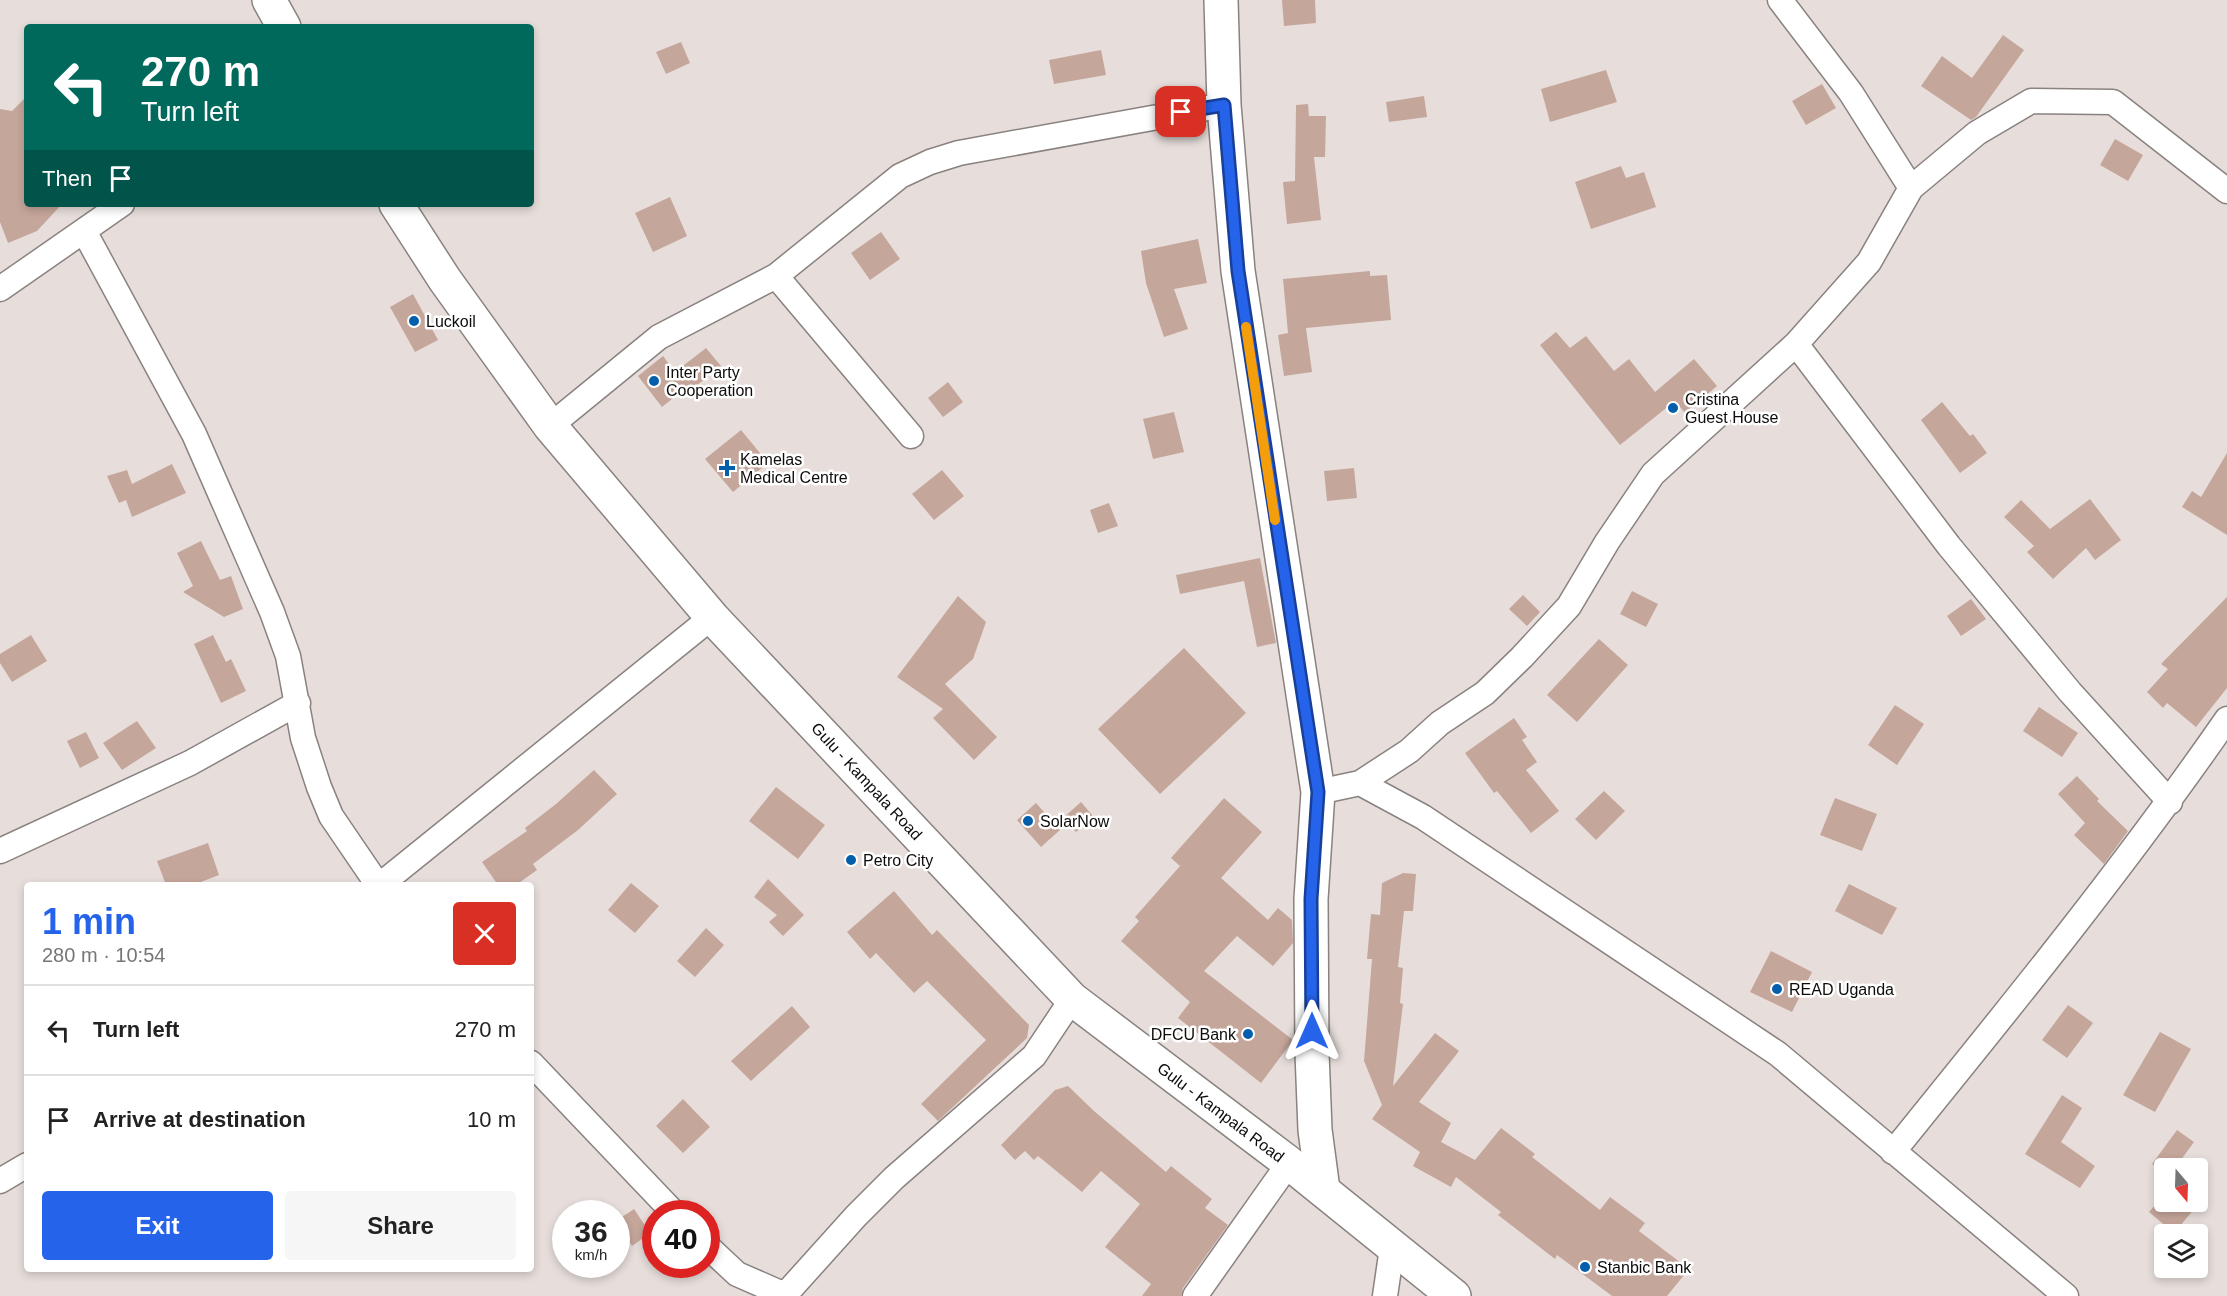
<!DOCTYPE html>
<html lang="en">
<head>
<meta charset="utf-8">
<style>
	:root { --surface:#fff; --page:#f6f6f6; --text:#222; --muted:#767676; --line:#e0e0e0; --accent:#2563eb }
	body { margin:0; font-family:Arial,sans-serif; background:var(--page); color:var(--text); height:100vh; display:flex; flex-direction:column; font-size:22px; white-space:nowrap }
	* { box-sizing:border-box; margin:0 }
	p { font-size:20px; color:var(--muted) }
	.icon { flex:none; width:33px; height:33px; fill:none; stroke:currentColor; stroke-width:2; stroke-linecap:round; stroke-linejoin:round }
	.map { position:relative; flex:1; overflow:hidden }
	.details { position:absolute; left:24px; top:882px; width:510px; height:390px; display:flex; flex-direction:column; background:var(--surface); border-radius:6px; box-shadow:0 3px 9px #0003 }
	.details>* { flex:none }
	.banner { position:absolute; left:24px; top:24px; width:510px; height:183px; border-radius:6px; box-shadow:0 3px 9px #0003; background:#00695c; color:#fff; overflow:hidden }
	.needle { width:39px; rotate:161deg }
	.fabs { position:absolute; left:2154px; top:1158px; display:grid; gap:12px }
	.fabs a { display:grid; place-items:center; width:54px; height:54px; border-radius:6px; background:var(--surface); box-shadow:0 3px 9px #0003; font-size:30px }
	.speed { position:absolute; left:552px; top:1200px; display:flex; gap:12px; font-size:30px; font-weight:700; text-align:center }
	.speed>* { display:grid; place-content:center; width:78px; height:78px; border-radius:50%; background:var(--surface); box-shadow:0 3px 9px #0003; line-height:1 }
	.speed small { font-size:15px; font-weight:400 }
	.speed .limit { border:9px solid #d22; background:#fff; color:#111 }
	.pin { position:absolute; display:grid; place-items:center; width:51px; height:51px; color:#fff; margin:-26px; border-radius:12px; box-shadow:0 3px 9px #0006 }
	.me { position:absolute; width:66px; margin:-33px; rotate:0deg; stroke-linejoin:round; filter:drop-shadow(0 0 4px #0008) }
	.turn { display:flex; align-items:center; gap:21px; height:126px; padding:0 18px; font-size:27px }
	.turn .icon { width:78px; height:78px; stroke-width:2.5 }
	.turn b { display:block; font-size:42px; line-height:51px }
	.then { display:flex; align-items:center; height:57px; padding:0 18px; background:#0003; gap:12px; font-size:22px }
	.round { display:grid; place-items:center; flex:none; width:63px; height:63px; border-radius:6px; background:var(--page) }
	.head { display:flex; align-items:center; justify-content:space-between; height:102px; padding:0 18px }
	h1 { font-size:36px; font-weight:600; line-height:45px; color:var(--accent) }
	.button { display:flex; gap:12px; margin-top:auto; padding:12px 18px }
	.button a { flex:1; height:69px; border-radius:6px; background:var(--accent); color:#fff; font-size:24px; font-weight:600; line-height:69px; text-align:center }
	.button a+a { background:var(--page); color:var(--text) }
	ul { padding:0; list-style:none }
	li { display:flex; align-items:center; gap:18px; height:90px; padding:0 18px; border-top:2px solid var(--line) }
	li div { flex:1 }
	li b { display:block; font-size:22px }
	li em { font-style:normal }
	.map>svg:first-child { display:block }
</style>
</head>
<body>
<div class="map">
<svg width="2227" height="1296" viewBox="0 0 2227 1296">
	<rect width="100%" height="100%" fill="#e7dedb"/>
	<path fill="#c5a69b" d="M1282 0H1315L1316 23 1284 26Z
		M2003 35 2024 50 1976 117 1971 120 1921 86 1942 56 1972 78Z
		M681 42 690 63 666 74 656 52Z
		M1101 50 1106 75 1054 84 1049 60Z
		M1606 70 1617 102 1550 122 1541 89Z
		M1822 84 1836 108 1806 125 1792 101Z
		M27 96V204H62L37 231 8 243 0 222V109L12 111Z
		M1424 96 1427 117 1389 122 1386 102Z
		M1308 104 1309 116H1326L1325 157H1314L1321 220 1287 224 1283 182 1295 181 1296 105Z
		M2115 139 2143 155 2128 181 2100 165Z
		M1621 166 1626 178 1644 172 1656 207 1591 229 1575 182Z
		M670 197 687 236 653 252 635 213Z
		M881 232 900 259 870 280 851 253Z
		M1198 239 1207 283 1174 289 1188 329 1164 337 1146 283 1141 251Z
		M1370 271V276L1387 275 1391 320 1306 328 1312 372 1284 376 1278 335 1288 333 1283 279Z
		M413 294 438 340 415 352 390 307Z
		M1556 332 1570 348 1586 336 1614 371 1629 359 1655 392 1694 359 1717 386 1685 413 1675 401 1620 445 1540 345Z
		M706 348 721 366 690 391 687 387 662 407 638 376 663 356 675 372Z
		M948 382 963 402 943 417 928 398Z
		M1942 402 1970 436 1973 434 1987 453 1960 473 1921 420Z
		M1174 412 1184 452 1153 459 1143 419Z
		M741 430 768 463 733 492 705 459Z
		M2227 453V535L2182 507 2192 491 2201 497Z
		M172 464 186 493 132 517 126 500 119 503 107 476 127 470 132 484Z
		M1354 468 1357 498 1327 501 1324 471Z
		M942 470 964 496 934 520 912 494Z
		M2090 499 2121 540 2095 560 2086 548 2053 579 2027 552 2034 546 2004 517 2021 500 2050 529Z
		M1109 503 1118 526 1098 533 1090 510Z
		M201 541 220 580 231 576 243 609 224 617 183 592 193 586 177 553Z
		M1260 558 1276 643 1257 647 1244 581 1180 594 1176 575Z
		M1632 591 1658 604 1646 627 1620 614Z
		M1523 595 1540 612 1527 626 1509 609Z
		M958 596 986 622 973 659 945 684 997 737 974 760 933 718 943 709 897 677Z
		M2227 597V688L2196 727 2167 703 2163 708 2147 692 2168 669 2161 664Z
		M1971 599 1986 619 1961 636 1947 616Z
		M31 635 47 661 12 682 0 663V654Z
		M213 635 226 662 231 659 246 691 221 703 194 644Z
		M1599 639 1628 665 1577 722 1547 695Z
		M1184 648 1246 713 1160 794 1098 729Z
		M1895 705 1924 724 1897 765 1868 745Z
		M2039 707 2078 733 2062 757 2023 731Z
		M1514 718 1527 737 1522 740 1537 762 1526 770 1559 811 1531 833 1497 791 1494 793 1465 753Z
		M137 721 156 748 122 770 103 743Z
		M86 732 99 758 80 768 67 741Z
		M594 770 617 794 578 830 533 864 537 870 516 885H498L482 862 527 831 525 828 556 804Z
		M2077 776 2099 799 2097 801 2128 831 2104 864 2074 835 2085 823 2058 794Z
		M776 787 825 825 798 859 749 821Z
		M1604 791 1625 811 1596 840 1575 819Z
		M1224 798 1262 832 1221 878 1268 920 1278 908 1292 920 1293 943 1273 966 1237 936 1204 971 1293 1040 1261 1083 1178 1018 1190 1002 1121 941 1139 921 1135 917 1180 866 1171 858Z
		M1835 798 1877 814 1862 851 1820 835Z
		M1081 802 1093 816 1076 832 1063 818Z
		M1036 803 1060 830 1041 847 1017 820Z
		M208 843 219 875 193 885H166L157 861Z
		M1403 873 1416 874 1413 911H1404L1398 967 1403 968 1400 1003 1403 1004 1393 1086 1435 1033 1459 1051 1419 1102 1451 1123 1441 1142 1475 1160 1501 1128 1535 1154 1532 1157 1600 1210 1610 1197 1645 1223 1639 1231 1689 1269 1667 1296H1612L1557 1255 1555 1259 1498 1215 1501 1212 1456 1177 1451 1187 1413 1166 1420 1152 1372 1119 1382 1105 1364 1061 1372 959H1367L1371 914 1380 915 1382 883Z
		M768 879 804 915 783 936 769 922 777 915 754 897Z
		M631 883 659 906 635 933 608 910Z
		M1849 884 1897 908 1882 935 1835 911Z
		M894 891 932 935 937 930 1029 1025 1027 1038 938 1121 921 1104 986 1040 927 981 914 993 876 953 870 959 847 932Z
		M706 928 724 945 695 977 677 961Z
		M1771 951 1812 972 1792 1012 1750 992Z
		M2068 1005 2093 1023 2067 1058 2042 1040Z
		M792 1006 810 1027 751 1081 731 1061Z
		M2160 1032 2191 1049 2155 1112 2123 1095Z
		M1068 1086 1094 1111 1166 1172 1171 1166 1212 1199 1205 1208 1228 1225 1183 1288 1181 1296H1142L1151 1284 1105 1247 1140 1204 1101 1171 1082 1192 1038 1156 1034 1160 1025 1151 1015 1160 1001 1145 1055 1090Z
		M2062 1095 2082 1108 2061 1142 2095 1166 2080 1188 2025 1154Z
		M683 1099 710 1127 683 1153 656 1126Z
		M2177 1130 2194 1142 2175 1168H2164V1173L2152 1164Z
		M2164 1194V1202H2198V1198L2201 1201 2174 1233 2149 1212Z
		M634 1209 650 1233 632 1246 616 1221Z"/>
	<g fill="none" stroke-linecap="round" stroke-linejoin="round">
		<defs>
			<path id="street" d="M1780 0 1851 93 1911 188
				M84 231 194 434 272 612 288 656 303 738 319 787 331 816 378 885
				M776 276 911 436
				M0 289 122 204
				M1796 344 1949 546 2070 692 2170 802
				M550 426 659 337 776 276 900 176 930 162 959 153 1224 105
				M1360 783 1423 817 1778 1054 2066 1296
				M1318 792 1360 783 1409 751 1440 723 1485 693 1522 657 1569 606 1607 542 1653 474 1796 344 1869 262 1911 188 1977 133 2031 101 2113 102 2227 191
				M0 851 190 763 298 703
				M380 885 712 617
				M531 1063 675 1214
				M1893 1152C2008 1010 2123 869 2227 719
				M0 1181 27 1165
				M706 1245 737 1274 785 1295
				M784 1296 856 1216 894 1178 1034 1056 1072 999
				M1195 1296 1289 1163
				M1385 1296 1392 1248"/>
			<path id="secondary" d="M1221 0 1224 105 1238 271 1318 792 1311 899 1312 1053 1315 1130 1323 1190"/>
			<path id="primary" d="M269 0 284 27
				M396 204 445 280 550 426 712 617 1072 999 1289 1163 1454 1296"/>
		</defs>
		<use href="#street" stroke="#89827f" stroke-width="27"/>
		<use href="#secondary" stroke="#89827f" stroke-width="36"/>
		<use href="#primary" stroke="#89827f" stroke-width="36"/>
		<use href="#street" stroke="#fff" stroke-width="24"/>
		<use href="#secondary" stroke="#fff" stroke-width="33"/>
		<use href="#primary" stroke="#fff" stroke-width="33"/>
	</g>
	<g fill="none" stroke-linecap="round" stroke-linejoin="round">
		<defs>
			<path id="route" d="M1181 112 1224 105 1238 271 1318 792 1311 899 1312 1031"/>
		</defs>
		<use href="#route" stroke="#184099" stroke-width="15"/>
		<use href="#route" stroke="#2563eb" stroke-width="10"/>
		<path stroke="#f59e0b" stroke-width="10" d="M1246 327 1275 520"/>
	</g>
	<g fill="#035eab" stroke="#fff" stroke-width="2">
		<circle cx="414" cy="321" r="6"/>
		<circle cx="654" cy="381" r="6"/>
		<circle cx="1673" cy="408" r="6"/>
		<path d="M724 459h6v6h6v6h-6v6h-6v-6h-6v-6h6z"/>
		<circle cx="1028" cy="821" r="6"/>
		<circle cx="851" cy="860" r="6"/>
		<circle cx="1777" cy="989" r="6"/>
		<circle cx="1248" cy="1034" r="6"/>
		<circle cx="1585" cy="1267" r="6"/>
	</g>
	<g text-anchor="middle" stroke-width="5" stroke-linejoin="round" paint-order="stroke">
		<g font-size="16" fill="#0e0c0b" stroke="#fff" text-anchor="start">
			<text x="426" y="327">Luckoil</text>
			<text x="666" y="378">Inter Party<tspan x="666" dy="18">Cooperation</tspan></text>
			<text x="1685" y="405">Cristina<tspan x="1685" dy="18">Guest House</tspan></text>
			<text x="740" y="465">Kamelas<tspan x="740" dy="18">Medical Centre</tspan></text>
			<text x="1040" y="827">SolarNow</text>
			<text x="863" y="866">Petro City</text>
			<text x="1789" y="995">READ Uganda</text>
			<text x="1236" y="1040" text-anchor="end">DFCU Bank</text>
			<text x="1597" y="1273">Stanbic Bank</text>
		</g>
		<g font-size="16" fill="#0e0c0b" stroke="#fff">
			<text transform="translate(867 781) rotate(47)" y="6">Gulu - Kampala Road</text>
			<text transform="translate(1221 1112) rotate(37)" y="6">Gulu - Kampala Road</text>
		</g>
	</g>
</svg>
<div class="fabs">
<a><svg class="needle" viewBox="-14 -14 28 28"><path d="M0-13l5 13h-10z" fill="#e53935"/><path d="M0 13l5-13h-10z" fill="#767676"/></svg></a>
<a><svg class="icon" aria-label="layers" viewBox="0 0 24 24"><path d="M12 4l9 5-9 5-9-5zM3 14l9 5 9-5"/></svg></a>
</div>
<div class="speed"><div>36<small>km/h</small></div><div class="limit">40</div></div>
<div class="pin" style="left:1181px;top:112px;background:#d93025"><svg class="icon" aria-label="arrive" viewBox="0 0 24 24"><path d="M6 21V4h12l-3 4 3 4H6"/></svg></div>
<svg class="me" style="left:1312px;top:1031px" viewBox="-20 -20 40 40"><path d="M0-17L14 15 0 8-14 15z" fill="#2563eb" stroke="#fff" stroke-width="4"/></svg>
<div class="banner">
<div class="turn"><svg class="icon" aria-label="left" viewBox="0 0 24 24"><path d="M17 20v-9H6M10 6l-5 5 5 5"/></svg><div><b>270 m</b>Turn left</div></div>
<div class="then">Then<svg class="icon" aria-label="arrive" viewBox="0 0 24 24"><path d="M6 21V4h12l-3 4 3 4H6"/></svg></div>
</div>
<section class="details">
<div class="head"><div><h1>1 min</h1><p>280 m · 10:54</p></div><a class="round" style="background:#d93025;color:#fff"><svg class="icon" aria-label="close" viewBox="0 0 24 24"><path d="M6 6l12 12M18 6L6 18"/></svg></a></div>
<ul>
<li><svg class="icon" aria-label="left" viewBox="0 0 24 24"><path d="M17 20v-9H6M10 6l-5 5 5 5"/></svg><div><b>Turn left</b></div><em>270 m</em></li>
<li><svg class="icon" aria-label="arrive" viewBox="0 0 24 24"><path d="M6 21V4h12l-3 4 3 4H6"/></svg><div><b>Arrive at destination</b></div><em>10 m</em></li>
</ul>
<div class="button"><a>Exit</a><a>Share</a></div>
</section>
</div>
</body>
</html>
